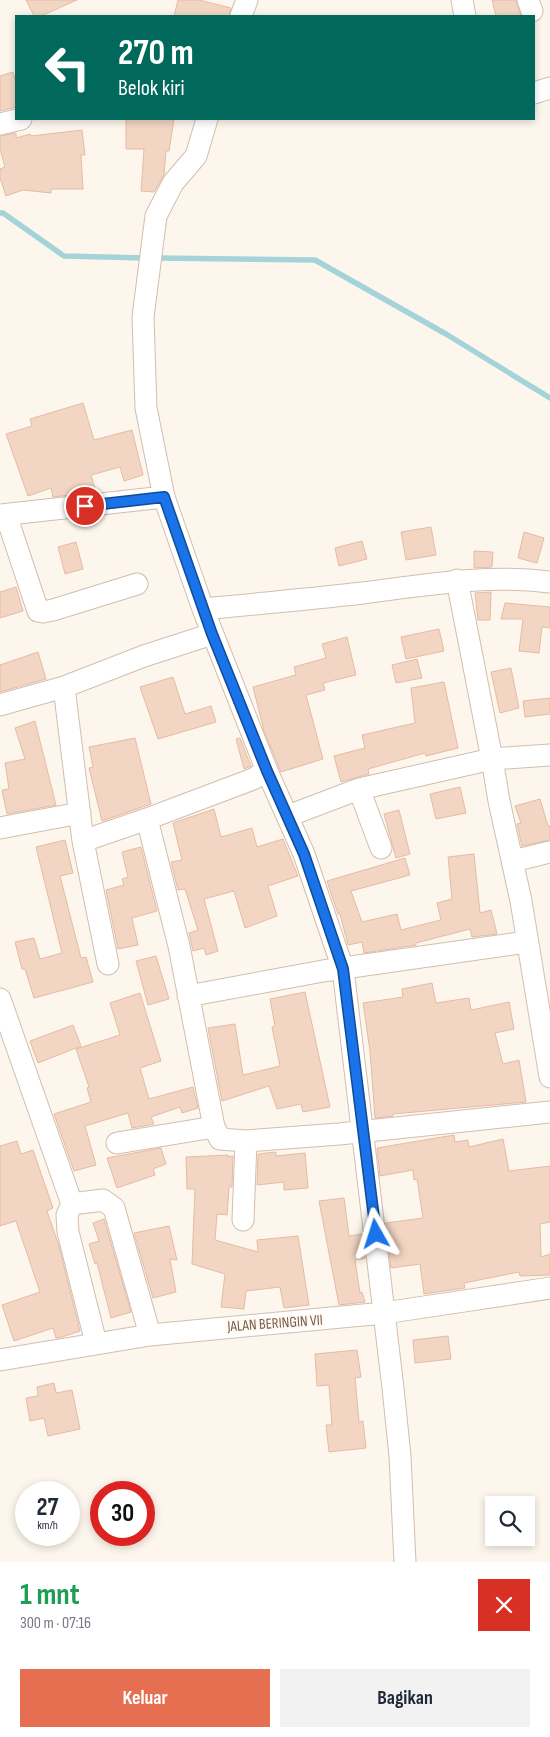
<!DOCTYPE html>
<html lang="id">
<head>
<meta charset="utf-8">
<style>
	:root { --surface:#fff; --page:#f2f2f3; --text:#1f2937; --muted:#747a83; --accent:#e76f51 }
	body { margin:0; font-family:"Sofia Sans Condensed",sans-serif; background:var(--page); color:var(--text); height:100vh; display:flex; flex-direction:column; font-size:19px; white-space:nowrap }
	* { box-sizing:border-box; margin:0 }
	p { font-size:16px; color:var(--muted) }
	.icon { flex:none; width:28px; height:28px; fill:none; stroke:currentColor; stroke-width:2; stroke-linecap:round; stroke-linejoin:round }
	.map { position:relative; height:1562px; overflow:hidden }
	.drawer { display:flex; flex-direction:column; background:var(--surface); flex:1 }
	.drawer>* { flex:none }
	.top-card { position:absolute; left:15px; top:15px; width:520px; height:105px; border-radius:0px; box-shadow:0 2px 8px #0003; background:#00695c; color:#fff; overflow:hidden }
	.buttons { position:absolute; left:485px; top:1496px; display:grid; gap:10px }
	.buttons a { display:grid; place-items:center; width:50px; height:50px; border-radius:0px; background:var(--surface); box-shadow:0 2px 8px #0003; font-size:25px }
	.speed { position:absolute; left:15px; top:1481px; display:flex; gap:10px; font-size:25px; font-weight:700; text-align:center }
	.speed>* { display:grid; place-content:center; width:65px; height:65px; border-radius:50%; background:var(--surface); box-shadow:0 2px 8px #0003; line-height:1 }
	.speed small { font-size:12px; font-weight:400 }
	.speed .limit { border:8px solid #d22; background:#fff; color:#111 }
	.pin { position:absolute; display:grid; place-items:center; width:42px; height:42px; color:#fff; margin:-21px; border:2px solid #fff; border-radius:50%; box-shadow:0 1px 5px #0007 }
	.me { position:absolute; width:55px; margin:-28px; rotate:354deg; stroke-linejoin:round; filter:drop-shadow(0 0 4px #0008) }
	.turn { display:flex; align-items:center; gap:18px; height:105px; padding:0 20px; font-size:22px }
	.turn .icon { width:65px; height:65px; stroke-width:2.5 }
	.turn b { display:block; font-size:35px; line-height:42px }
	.round { display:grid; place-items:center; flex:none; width:52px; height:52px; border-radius:0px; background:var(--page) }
	.head { display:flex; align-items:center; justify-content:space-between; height:85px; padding:0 20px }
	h1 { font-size:30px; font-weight:700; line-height:38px; color:#1e9e55 }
	.primary-button { display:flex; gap:10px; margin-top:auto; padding:10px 20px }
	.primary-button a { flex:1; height:58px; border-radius:0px; background:var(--accent); color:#fff; font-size:20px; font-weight:700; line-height:58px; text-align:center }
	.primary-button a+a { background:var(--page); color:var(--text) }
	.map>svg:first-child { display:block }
</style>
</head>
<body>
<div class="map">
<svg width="550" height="1562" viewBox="0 0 550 1562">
	<rect width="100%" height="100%" fill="#fdf6ec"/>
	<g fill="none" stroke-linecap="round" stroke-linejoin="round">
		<path stroke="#a5d3da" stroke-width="5.5" d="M0 213H3L64 256 145 258
			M155 258 315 260 446 334 550 398"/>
	</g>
	<path fill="#f3d5c3" stroke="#e6bba3" d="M26 0H77L41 16H34Z
		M178 0H199L231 8 229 16H174Z
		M492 0H516L521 16H496Z
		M13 72 16 83V107L0 111V76Z
		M126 119H174L169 151H166L164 175 154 192 141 191 144 149H126Z
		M82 130 85 155H81L83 189H51V193L23 190 6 196 0 178V169L5 167 0 149V136L16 133V138L30 134 31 136Z
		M83 403 94 440 132 430 143 475 124 481 120 467 91 475 96 492 53 497 51 488 28 496 6 434 32 426 30 419Z
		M431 527 436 555 406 560 401 532Z
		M524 532 544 538 537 563 518 558Z
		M362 541 367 559 339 566 335 548Z
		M76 542 83 569 65 574 58 547Z
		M474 551 493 552 492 567 474 568Z
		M16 587 23 611 0 618V592Z
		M491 592 490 620H478L475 593Z
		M505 603 550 607V628L542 627 539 653 519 651 523 619H501Z
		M439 629 444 651 406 659 401 637Z
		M347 637 356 675 323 683 325 690 306 695 323 759 281 772 264 731 253 687 296 675 294 667 326 658 322 644Z
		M38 652 46 679 0 692V665Z
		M417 659 422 678 396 683 392 665Z
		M511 668 519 708 500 713 491 672Z
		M173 677 185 714 211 706 216 722 158 739 140 687Z
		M444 682 458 748 426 756 425 753 368 769 369 774 341 782 334 756 365 748 362 735 415 723 411 688Z
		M550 698V714L525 717 523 701Z
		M35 721 56 805 7 814 2 790 9 789 5 763 25 759 15 728Z
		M135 738 151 804 102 821 89 768 93 767 89 747Z
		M240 738 251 766 244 769 236 739Z
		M460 787 466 813 436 819 430 794Z
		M540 799 548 826H550V840L522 846 517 824 521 823 515 806Z
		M214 809 221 837 252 828 257 847 283 839 298 876 268 886 277 916 245 928 234 891 204 899 218 951 206 955 204 948 193 951 189 933 198 930 185 889 178 890 171 862 182 860 173 823Z
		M399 810 410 854 396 858 384 814Z
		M65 840 73 873 60 876 81 958 86 957 93 982 34 998 25 969H22L15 942 34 938 40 959 62 953 36 847Z
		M141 847 157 911 132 918 138 945 118 949 106 890 124 885 122 879 128 877 122 852Z
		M474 854 480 913 491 910 497 934 472 937 470 929 416 943V945L364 953 362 942 348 945 340 914H338L327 881 405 858 410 875 351 891 362 922 397 914 401 930 441 920 437 903 452 899 448 857Z
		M156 956 169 999 148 1005 136 961Z
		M432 983 436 1003 469 998 471 1010 509 1002 514 1029 495 1033 503 1064 519 1060 526 1102 393 1114V1116L375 1118 370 1051 363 1003 403 997 402 989Z
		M305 992 330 1107 303 1112 301 1104 277 1109 269 1086 222 1101 208 1028 235 1024 243 1075 280 1066 272 1027 275 1026 270 999Z
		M140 993 161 1061 140 1068 149 1099 193 1087 198 1108 182 1113 180 1107 151 1117 154 1124 132 1128 128 1113 85 1126 96 1165 74 1171 54 1114 91 1102 87 1088 89 1087 76 1049 120 1035 110 1003Z
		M73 1025 81 1046 38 1063 30 1041Z
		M454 1135 455 1142 468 1140 469 1147 503 1139 509 1171 550 1166V1222L540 1224 541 1257 550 1254V1275L520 1276 519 1272 464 1283 465 1288 424 1294 420 1264 391 1268 386 1223 423 1218 417 1179 414 1180 413 1170 380 1176 377 1148Z
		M17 1141 21 1154 33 1150 53 1208 47 1211 59 1246 80 1331 62 1337 56 1338 53 1328 14 1341 2 1305 40 1292 16 1221 0 1226V1146Z
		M161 1148 166 1164 153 1169 155 1175 117 1188 107 1158Z
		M276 1152V1156L305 1153 308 1188 284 1190V1182L257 1185 258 1154Z
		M228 1155V1157L233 1156 232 1187H229L227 1215 217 1214 215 1240 258 1252 257 1240 298 1236 309 1305 284 1308 280 1287 246 1291 244 1309 221 1307 225 1274 192 1264 195 1189H187L186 1157Z
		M344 1198 349 1236 362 1234 365 1258 355 1260 360 1293 362 1292 365 1302 339 1305 319 1201Z
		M104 1219 131 1312 111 1318 97 1263 95 1264 89 1244 99 1241 93 1223Z
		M169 1226 177 1260 170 1259 176 1292 153 1298 134 1233Z
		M448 1336 451 1359 415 1363 413 1340Z
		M357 1350 361 1377 355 1378 359 1422 363 1421 366 1448 329 1452 326 1425H332L329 1385 317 1386 315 1354Z
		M54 1383 56 1393 72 1390 80 1429 48 1436 44 1418 30 1421 26 1398 38 1396 37 1387Z"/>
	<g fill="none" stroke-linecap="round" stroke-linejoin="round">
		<defs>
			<path id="street" d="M462 0 465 16
				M528 0 532 11
				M241 16 247 0
				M534 93 550 88
				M207 119 196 156 173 183 156 216 143 317 146 408 164 497 203 609 267 771 304 854 343 969 393 1388 400 1456 405 1562
				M0 124 21 119
				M0 515 164 497
				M6 515 38 611 43 612 53 610 137 584
				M203 609C256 604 310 599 363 593 425 585 487 574 550 582
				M64 687 83 841 108 964
				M0 705 64 687 144 656 212 634
				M550 755 492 759 499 801 521 901 550 1077
				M267 771 253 779 147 819 179 946 214 1127 220 1139 246 1141 339 1134 550 1112
				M359 789 492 759 457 580
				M288 816 359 789 381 848
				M0 828 80 813
				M83 841 147 819
				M513 861 550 852
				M188 996 323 971 526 942
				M0 999 72 1204 67 1215 68 1232 96 1343
				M117 1143 214 1127
				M72 1204 103 1200 114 1208 150 1335
				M243 1220 246 1141
				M0 1360 150 1335 384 1313 550 1288"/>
		</defs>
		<use href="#street" stroke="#d1beb0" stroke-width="23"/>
		<use href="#street" stroke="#fff" stroke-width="21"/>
	</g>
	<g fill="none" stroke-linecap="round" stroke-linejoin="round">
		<defs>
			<path id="route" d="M85 506 164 497 212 634 267 771 304 854 343 969 376 1234"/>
		</defs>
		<use href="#route" stroke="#114b97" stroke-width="12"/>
		<use href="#route" stroke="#1a73e8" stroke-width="9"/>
	</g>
	<g text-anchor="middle" stroke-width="5" stroke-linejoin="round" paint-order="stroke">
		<g font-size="15" fill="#7a5c4d" stroke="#fffaf3">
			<text transform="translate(275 1323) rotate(-4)" y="5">JALAN BERINGIN VII</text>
		</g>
	</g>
</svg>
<div class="buttons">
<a><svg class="icon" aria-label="search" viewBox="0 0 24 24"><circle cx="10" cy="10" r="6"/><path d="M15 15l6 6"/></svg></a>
</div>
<div class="speed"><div>27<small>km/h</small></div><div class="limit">30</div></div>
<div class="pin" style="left:85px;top:506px;background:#d93025"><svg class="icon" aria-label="arrive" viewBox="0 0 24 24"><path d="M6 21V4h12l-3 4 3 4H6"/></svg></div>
<svg class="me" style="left:376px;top:1234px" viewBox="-20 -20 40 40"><path d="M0-17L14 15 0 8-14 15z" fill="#1a73e8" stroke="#fff" stroke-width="4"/></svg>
<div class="top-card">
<div class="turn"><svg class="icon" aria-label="left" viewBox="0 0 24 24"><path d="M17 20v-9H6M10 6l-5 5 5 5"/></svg><div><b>270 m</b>Belok kiri</div></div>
</div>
</div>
<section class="drawer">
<div class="head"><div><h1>1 mnt</h1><p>300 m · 07:16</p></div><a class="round" style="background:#d93025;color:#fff"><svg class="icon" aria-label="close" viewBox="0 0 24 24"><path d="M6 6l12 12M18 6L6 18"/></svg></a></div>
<div class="primary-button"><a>Keluar</a><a>Bagikan</a></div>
</section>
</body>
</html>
